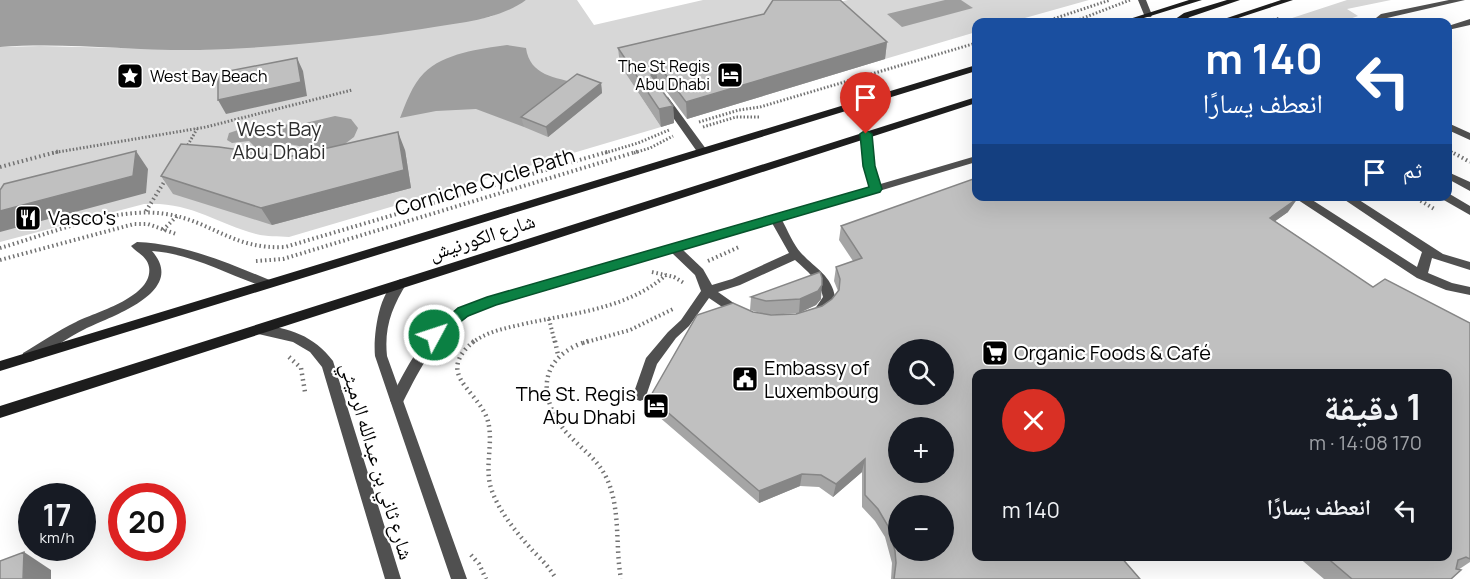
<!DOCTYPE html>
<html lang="ar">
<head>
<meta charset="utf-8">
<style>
	:root { --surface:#171b24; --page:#20242c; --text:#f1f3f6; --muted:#9ea1a6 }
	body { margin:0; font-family:Manrope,"Noto Naskh Arabic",sans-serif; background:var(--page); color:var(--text); direction:rtl; height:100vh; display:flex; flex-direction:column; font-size:22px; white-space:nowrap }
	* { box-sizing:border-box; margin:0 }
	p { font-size:20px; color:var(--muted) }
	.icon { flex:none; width:33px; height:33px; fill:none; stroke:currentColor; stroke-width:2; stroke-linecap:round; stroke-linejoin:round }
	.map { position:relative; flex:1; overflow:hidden; direction:ltr }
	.details { position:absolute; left:972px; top:369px; width:480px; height:192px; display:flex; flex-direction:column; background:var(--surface); border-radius:12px; box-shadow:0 6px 24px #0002; direction:rtl }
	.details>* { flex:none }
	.hud { position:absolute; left:972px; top:18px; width:480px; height:183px; border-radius:12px; box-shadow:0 6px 24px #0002; direction:rtl; background:#1a4fa0; color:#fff; overflow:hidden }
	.tools { position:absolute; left:888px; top:339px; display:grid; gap:12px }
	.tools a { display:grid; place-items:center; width:66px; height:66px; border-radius:50%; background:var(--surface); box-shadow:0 6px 24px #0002; font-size:30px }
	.speed { position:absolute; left:18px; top:483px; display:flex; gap:12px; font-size:30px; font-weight:700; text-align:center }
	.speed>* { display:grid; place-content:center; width:78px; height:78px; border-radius:50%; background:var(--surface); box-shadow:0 6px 24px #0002; line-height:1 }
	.speed small { font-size:15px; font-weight:400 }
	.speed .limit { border:9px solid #d22; background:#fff; color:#111 }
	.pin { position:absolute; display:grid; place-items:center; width:51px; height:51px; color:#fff; margin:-62px -26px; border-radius:50% 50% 50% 0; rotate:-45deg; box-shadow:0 0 6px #0007 }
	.pin .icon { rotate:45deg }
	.me { position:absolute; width:66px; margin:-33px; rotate:50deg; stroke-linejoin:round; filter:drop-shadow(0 0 4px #0008) }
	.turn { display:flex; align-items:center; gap:21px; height:126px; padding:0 30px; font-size:27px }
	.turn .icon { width:78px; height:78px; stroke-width:2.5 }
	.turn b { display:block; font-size:42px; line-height:51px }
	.then { display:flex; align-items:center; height:57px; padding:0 30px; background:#0003; gap:12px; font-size:22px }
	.round { display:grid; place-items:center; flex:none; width:63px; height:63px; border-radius:32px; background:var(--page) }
	.headline { display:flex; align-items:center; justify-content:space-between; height:102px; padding:0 30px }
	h1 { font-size:36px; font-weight:700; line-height:45px }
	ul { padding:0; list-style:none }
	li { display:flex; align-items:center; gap:18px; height:78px; padding:0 30px }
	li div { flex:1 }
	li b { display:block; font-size:22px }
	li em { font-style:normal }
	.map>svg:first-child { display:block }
</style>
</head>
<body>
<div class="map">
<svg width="1470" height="579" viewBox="0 0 1470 579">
	<rect width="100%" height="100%" fill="#fff"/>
	<path fill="#d7d7d7" d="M526 0H577L594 25 703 0H818L834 3 848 0H1089L1011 22H976V32L885 59 849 27 620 65 661 127 289 237C278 236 267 237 256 234 216 223 189 201 144 204L0 242V47L40 46 199 50 390 33 490 17Z
		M1347 0H1391L1347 9 1358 16 1344 21 1347 22H1291L1286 20Z"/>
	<path fill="#9e9e9e" d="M0 0H526C497 21 456 23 422 29 349 40 274 48 200 50 133 51 67 42 0 47Z
		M945 0H961L973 8 902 27 887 14Z
		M507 45 526 48C530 76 555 77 579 84L524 127 476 109 436 111 400 118C406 103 412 85 424 73 444 53 480 49 507 45Z
		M335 116 351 119 358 128 354 137 342 146 323 151 289 144 256 148 249 141 232 143 227 140 229 133 244 128 255 130 277 124 297 125Z"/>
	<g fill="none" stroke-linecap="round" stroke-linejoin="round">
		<path stroke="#727272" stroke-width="3" stroke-dasharray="1.5 2" stroke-linecap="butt" d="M1044 22 1110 0
			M1073 22 1130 0
			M1271 22 1276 18 1284 22
			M699 122 739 110 760 107 976 43
			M703 127 736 117H760
			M186 148 197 129
			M1448 150 1453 153
			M52 153 206 127 352 90
			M605 153 638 143 669 130
			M634 153 650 148 673 136"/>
		<path stroke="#727272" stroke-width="4" stroke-dasharray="1.5 3" stroke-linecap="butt" d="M1450 151 1470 162
			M0 167 60 151
			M1413 196 1436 210
			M146 211 166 179
			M163 230 177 216
			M0 248C49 234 115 206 166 214 212 221 233 250 285 247L610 151
			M0 260 134 224H148L176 234
			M256 261 283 259 639 151
			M708 261 739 247
			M652 272 674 277 684 283
			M549 319 555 343
			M472 343C489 330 508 328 528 323 575 313 629 308 666 275
			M583 343 630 330 673 309"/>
		<path stroke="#727272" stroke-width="4.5" stroke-dasharray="1.5 4" stroke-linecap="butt" d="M474 341C435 374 475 388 487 418 495 442 483 467 492 491 500 513 517 533 533 551 542 560 550 568 556 579
			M555 341 558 355
			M588 341C540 356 536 394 565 431 579 447 598 459 607 479 621 510 615 546 621 579
			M289 357 301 368 305 392
			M471 555 479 564 486 579"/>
		<path fill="#505050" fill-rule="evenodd" d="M1138 0H1146L1152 15 1151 17H1145Z
			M1449 0H1465L1387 18 1380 22H1371L1381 14Z
			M1470 19V25L1448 30V26Z
			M665 96 668 97 706 149V153H698L660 99Z
			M1448 123 1470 133V140L1448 130Z
			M976 156V162L782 220C788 231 793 244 801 253 815 268 832 276 835 297L830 309 822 316H814L812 313 823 297C820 281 807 271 795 260L740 285 718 292 745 311 747 314 745 317H737L709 298 689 326 676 338 657 364 645 399 640 401 635 399 633 395 646 358 668 332 681 320 701 291 695 275 672 253 479 310C437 333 423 363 402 404L397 406 392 404 390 400C411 358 428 326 471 304ZM772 223 789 253 732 279 712 285 703 269 683 250Z
			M1292 196H1306L1417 267 1422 252 1339 196H1353L1443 254 1470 262V270L1432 258 1428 273 1452 283 1470 287V295L1446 290 1417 278Z
			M137 242C185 244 228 263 272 281L274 284 268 288C229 276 194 254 152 251 188 292 111 316 85 329 67 338 50 350 33 361L28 362 23 361 22 357 23 353C40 343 57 331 76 322 96 312 154 297 149 267 147 256 137 253 131 246Z"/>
		<path fill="#505050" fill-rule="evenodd" d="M1448 172 1470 182V191L1448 179Z
			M1448 193 1470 206V215L1442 199 1441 196H1448Z
			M401 279 407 283C392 307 384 327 387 356L467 579H451L375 356C373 336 379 286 401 279Z
			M258 325C289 327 314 336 333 361L401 579H385L322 367 310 352 293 342 254 333 252 330 254 327Z"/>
		<path fill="#1d1d1d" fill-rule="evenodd" d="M1189 0H1202L1131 22H1120Z
			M1227 0H1240L1190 17 1180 22H1171L1184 13Z
			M1281 0H1293L1226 22H1215Z
			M976 65V71L0 371V361Z
			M976 97V103L871 137 874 166 881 189 880 191H872L871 189 864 166 862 140 0 418V406Z"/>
	</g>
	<path fill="#a5a5a5" d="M887 42 885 59 687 119 664 88 659 86 673 106 674 123 661 127 620 65 618 48Z
		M601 83 602 93 548 137 524 127 521 117Z
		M405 150 411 188 272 225 173 194 161 176 288 157Z
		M1288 212 1275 221 1373 287 1470 323V562L1458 570 1451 579H1324L1297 556H1448V374L976 556 1140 579H891L892 563 885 537 875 521 862 507V472L833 497 819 487 800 486 759 503 651 410 650 397 753 312 764 314 750 310 751 297 821 299 816 305 799 313 767 315H771L796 314 822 306 832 299 838 291 834 281 836 267 853 261 839 240 841 226Z"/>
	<path fill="#868686" d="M887 42 885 59 687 119 686 102Z
		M297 58 303 71 307 96 226 114 218 100Z
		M656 69 658 86 651 75Z
		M601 83 602 93 548 137 546 127Z
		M673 106 674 123 661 127 659 109Z
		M398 132 405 150 411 188 272 225 261 208Z
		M136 151 148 169 146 193 0 232V211Z
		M1298 198 1288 212 1260 232 1270 218Z
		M822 285 821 299 816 305 799 313 800 299Z
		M865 459 862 472 833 497 836 484Z
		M802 474 800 486 759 503V491Z
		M24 552 51 570V579H23Z"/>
	<path fill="#c0c0c0" stroke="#868686" stroke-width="1.5" fill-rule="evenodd" d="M773 0H840L887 42 686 102 663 71 656 69 651 75 673 106 659 109 618 48 764 14Z
		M297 58 301 82 218 100V73Z
		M577 74 601 83 546 127 521 117Z
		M398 132 404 170 261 208 161 176 181 144 219 147 288 157Z
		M136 151 133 176 0 211V190L4 184Z
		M976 178V196H1295L1298 198 1270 218 1373 287 1385 279 1470 323V559L1466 557 1458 560 1456 569 1461 570 1451 579H1352L1325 556H1448V374H976V556H1120L1140 579H894L896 563 895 551 888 526 878 509 865 495V459L836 484 821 475 802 474 759 491 650 397 697 315 733 303 753 312 771 315 796 314 822 306 832 299 839 290 840 279 836 267 862 258 841 226ZM898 350H944V394H898ZM898 428H944V472H898ZM898 506H944V550H898Z
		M820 272 822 278V285L818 291 800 299 766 301 751 297Z
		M24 552 23 579H0V561Z"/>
	<path fill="#0b8043" stroke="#07532c" stroke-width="1.5" d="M866 130 872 134 875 166 882 189 880 192 496 305 468 316 439 339H429L427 335 458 308 487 297 869 187 863 166 860 134Z"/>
	<defs>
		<symbol id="hotel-square" viewBox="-11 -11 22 22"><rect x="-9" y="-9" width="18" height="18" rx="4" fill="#000" stroke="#fff"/><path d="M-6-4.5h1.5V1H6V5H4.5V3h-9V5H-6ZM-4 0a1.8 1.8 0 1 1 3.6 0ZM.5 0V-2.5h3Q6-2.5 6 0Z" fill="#fff"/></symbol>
		<symbol id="sight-square" viewBox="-11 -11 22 22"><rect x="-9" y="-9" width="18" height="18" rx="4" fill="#000" stroke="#fff"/><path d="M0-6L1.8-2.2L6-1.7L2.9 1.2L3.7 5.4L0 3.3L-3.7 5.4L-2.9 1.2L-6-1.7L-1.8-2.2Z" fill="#fff"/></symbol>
		<symbol id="restaurant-square" viewBox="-11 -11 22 22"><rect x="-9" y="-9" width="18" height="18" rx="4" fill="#000" stroke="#fff"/><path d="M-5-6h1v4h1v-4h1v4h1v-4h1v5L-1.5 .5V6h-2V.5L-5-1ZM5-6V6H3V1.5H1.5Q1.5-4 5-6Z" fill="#fff"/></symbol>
		<symbol id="supermarket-square" viewBox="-11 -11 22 22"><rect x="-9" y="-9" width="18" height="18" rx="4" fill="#000" stroke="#fff"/><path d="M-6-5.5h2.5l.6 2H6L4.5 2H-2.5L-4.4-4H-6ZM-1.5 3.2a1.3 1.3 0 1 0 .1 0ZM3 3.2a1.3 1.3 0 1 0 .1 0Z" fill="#fff"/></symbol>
		<symbol id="civic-square" viewBox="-11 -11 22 22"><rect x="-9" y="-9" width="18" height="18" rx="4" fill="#000" stroke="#fff"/><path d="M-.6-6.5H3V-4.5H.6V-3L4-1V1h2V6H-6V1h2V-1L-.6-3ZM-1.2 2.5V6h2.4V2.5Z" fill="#fff"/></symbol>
	</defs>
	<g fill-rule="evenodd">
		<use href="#hotel-square" x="715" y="60" width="30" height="30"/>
		<use href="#sight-square" x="115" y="61" width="30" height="30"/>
		<use href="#restaurant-square" x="13" y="203" width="30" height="30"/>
		<use href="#supermarket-square" x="980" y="338" width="30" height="30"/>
		<use href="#civic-square" x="730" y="364" width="30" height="30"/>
		<use href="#hotel-square" x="641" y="391" width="30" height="30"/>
	</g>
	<g text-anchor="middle" stroke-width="4.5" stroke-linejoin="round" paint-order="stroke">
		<g font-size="16" fill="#000" stroke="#fff" text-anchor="end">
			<text x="710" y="72">The St Regis<tspan x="710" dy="18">Abu Dhabi</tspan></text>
			<text x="150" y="82" text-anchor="start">West Bay Beach</text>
		</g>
		<g font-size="20" fill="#2e2e2e" stroke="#fff">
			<text x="279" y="136">West Bay<tspan x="279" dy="23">Abu Dhabi</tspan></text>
		</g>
		<g font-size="20" fill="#000" stroke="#fff">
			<text transform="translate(485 182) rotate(-17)" y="7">Corniche Cycle Path</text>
			<text transform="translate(482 237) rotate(-18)" y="7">شارع الكورنيش</text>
			<text transform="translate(377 461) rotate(73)" y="7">شارع ثاني بن عبدالله الرميثي</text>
		</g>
		<g font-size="20" fill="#000" stroke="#fff" text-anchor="start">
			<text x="48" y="225">Vasco's</text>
			<text x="1014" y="360">Organic Foods &amp; Café</text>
			<text x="764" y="375">Embassy of<tspan x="764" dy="23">Luxembourg</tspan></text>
			<text x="636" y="401" text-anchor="end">The St. Regis<tspan x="636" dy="23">Abu Dhabi</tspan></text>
		</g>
	</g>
</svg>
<div class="tools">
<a><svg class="icon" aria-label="search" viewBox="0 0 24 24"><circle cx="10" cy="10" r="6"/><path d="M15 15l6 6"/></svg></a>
<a>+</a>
<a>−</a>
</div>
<div class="speed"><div>17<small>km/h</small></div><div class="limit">20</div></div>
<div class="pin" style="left:866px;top:134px;background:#d93025"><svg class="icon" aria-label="arrive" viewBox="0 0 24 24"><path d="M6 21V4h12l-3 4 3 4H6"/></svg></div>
<svg class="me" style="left:434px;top:335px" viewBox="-20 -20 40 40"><circle r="17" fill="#0b8043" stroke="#fff" stroke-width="3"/><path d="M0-11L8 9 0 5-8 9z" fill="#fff"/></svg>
<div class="hud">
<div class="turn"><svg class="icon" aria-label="left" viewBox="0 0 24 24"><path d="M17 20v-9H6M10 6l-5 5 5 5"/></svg><div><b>140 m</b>انعطف يسارًا</div></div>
<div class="then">ثم<svg class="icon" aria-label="arrive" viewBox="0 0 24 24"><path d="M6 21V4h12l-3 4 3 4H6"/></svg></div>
</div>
<section class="details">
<div class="headline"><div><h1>1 دقيقة</h1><p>170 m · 14:08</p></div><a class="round" style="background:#d93025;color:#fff"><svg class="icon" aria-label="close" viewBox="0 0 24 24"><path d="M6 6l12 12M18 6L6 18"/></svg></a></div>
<ul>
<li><svg class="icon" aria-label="left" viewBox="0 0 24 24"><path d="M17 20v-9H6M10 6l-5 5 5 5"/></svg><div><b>انعطف يسارًا</b></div><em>140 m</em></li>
</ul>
</section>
</div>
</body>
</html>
